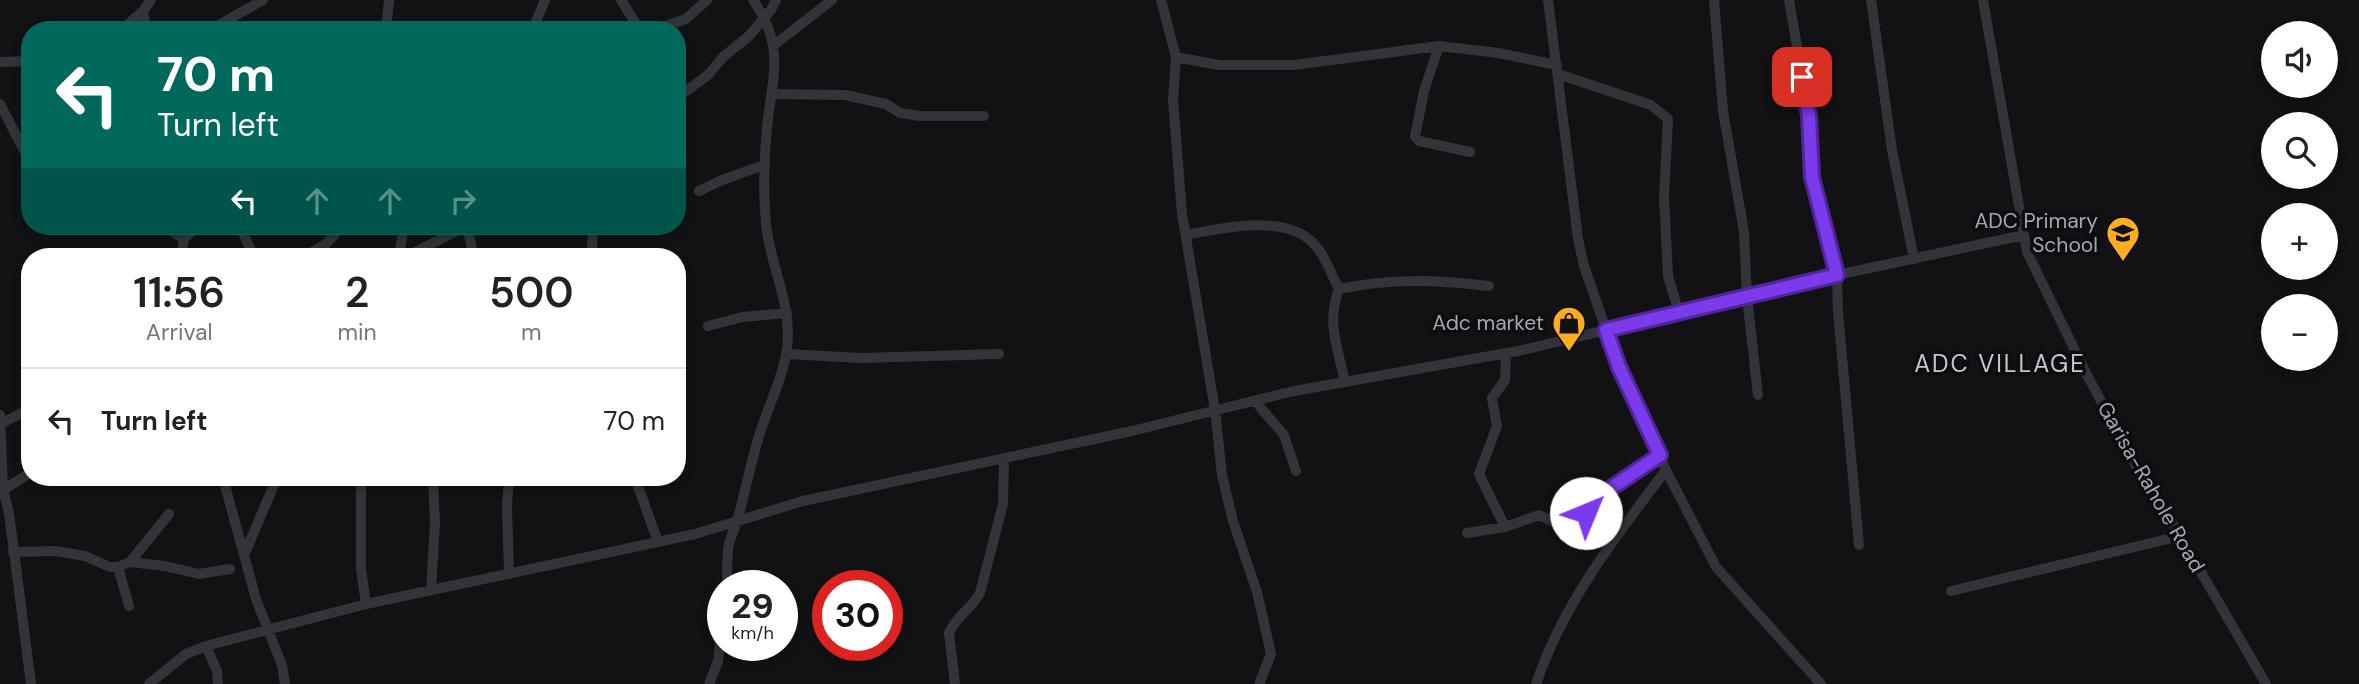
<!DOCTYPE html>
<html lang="en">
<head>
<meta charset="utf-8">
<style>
	:root { --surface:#fff; --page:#f2f2f2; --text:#222; --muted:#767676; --line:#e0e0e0 }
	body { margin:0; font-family:"DM Sans",sans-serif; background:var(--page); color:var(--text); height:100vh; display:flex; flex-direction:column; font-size:26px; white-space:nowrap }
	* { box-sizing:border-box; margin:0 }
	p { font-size:23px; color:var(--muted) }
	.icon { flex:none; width:38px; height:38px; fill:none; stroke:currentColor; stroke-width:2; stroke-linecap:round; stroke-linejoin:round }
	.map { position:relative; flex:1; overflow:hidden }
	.side { position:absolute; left:21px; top:248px; width:665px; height:238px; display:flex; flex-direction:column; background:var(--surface); border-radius:28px; box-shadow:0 4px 10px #0003 }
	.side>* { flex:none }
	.banner { position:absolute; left:21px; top:21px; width:665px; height:214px; border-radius:28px; box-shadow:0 4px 10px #0003; background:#00695c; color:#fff; overflow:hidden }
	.tools { position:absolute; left:2261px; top:21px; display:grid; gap:14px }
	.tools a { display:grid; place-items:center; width:77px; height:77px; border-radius:50%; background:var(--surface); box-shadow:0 4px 10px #0003; font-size:35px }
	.speed { position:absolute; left:707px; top:570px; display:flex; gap:14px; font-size:35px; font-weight:700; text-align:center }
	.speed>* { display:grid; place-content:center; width:91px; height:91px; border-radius:50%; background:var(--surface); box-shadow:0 4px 10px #0003; line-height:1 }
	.speed small { font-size:18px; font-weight:400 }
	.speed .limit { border:10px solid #d22; background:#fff; color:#111 }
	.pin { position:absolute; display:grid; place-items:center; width:60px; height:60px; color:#fff; margin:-30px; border-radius:14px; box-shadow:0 4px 10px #0006 }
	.me { position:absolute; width:77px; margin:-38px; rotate:45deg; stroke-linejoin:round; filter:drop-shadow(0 0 5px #0008) }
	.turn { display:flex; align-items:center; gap:24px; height:147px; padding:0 21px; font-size:32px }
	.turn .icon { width:91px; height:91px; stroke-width:2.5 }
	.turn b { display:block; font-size:49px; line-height:60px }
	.lanes { display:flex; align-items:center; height:66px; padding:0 21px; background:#0003; justify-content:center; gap:35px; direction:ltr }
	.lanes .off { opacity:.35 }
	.eta { display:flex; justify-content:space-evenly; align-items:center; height:119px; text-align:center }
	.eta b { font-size:42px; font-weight:600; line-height:49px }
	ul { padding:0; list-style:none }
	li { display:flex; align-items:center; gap:21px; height:105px; padding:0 21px; border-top:2px solid var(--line) }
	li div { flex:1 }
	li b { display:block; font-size:26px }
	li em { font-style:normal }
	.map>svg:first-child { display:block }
</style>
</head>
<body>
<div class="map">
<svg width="2359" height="684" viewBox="0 0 2359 684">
	<rect width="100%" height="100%" fill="#121214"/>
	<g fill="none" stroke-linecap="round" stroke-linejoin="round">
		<path stroke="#333439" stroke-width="10" d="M621 0 640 30
			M1161 0 1176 57 1173 100 1182 214 1215 410 1222 475 1233 521 1257 592 1271 654 1259 684
			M1548 0 1578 239 1584 266 1619 367 1666 470 1716 567 1821 684
			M1714 0 1723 111 1744 232 1747 297 1758 395
			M1789 0 1809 116 1812 177 1837 275 1838 312 1859 545
			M1871 0 1892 150 1914 259
			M1983 0 2027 252 2087 375 2136 466 2180 536 2266 684
			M143 11 146 30
			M121 30 143 11 151 0
			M206 30 215 27 263 0
			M386 30 389 0
			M535 30V24L545 0
			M653 30 686 19 707 0
			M774 45 832 0
			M1439 46 1424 91 1415 137 1419 141 1470 152
			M1176 57 1218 65H1294L1439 46 1498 53 1557 65
			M0 62 30 61
			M1558 74 1651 105 1668 119 1664 197 1668 276 1679 313
			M773 94 845 95 886 104 900 113 920 116H984
			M677 98 708 75 723 57 749 36 771 10 776 0
			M0 104 30 162
			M699 191 722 180 764 165
			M164 226 184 239
			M240 226 254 257
			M467 226 474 257
			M504 226 506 228
			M1186 235C1221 228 1284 214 1312 242 1325 254 1331 274 1339 289
			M181 257 184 239 197 226
			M303 257 326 244 342 226
			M399 257 404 226
			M406 257 466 226
			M448 257 451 255
			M592 257 593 226
			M708 326 742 317 787 313
			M1506 353 1505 380 1492 398 1497 426 1479 474 1505 527 1539 515 1562 526 1585 513 1589 503 1659 455
			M786 354 861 358 999 354
			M1345 382C1338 349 1326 322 1339 289 1391 278 1436 280 1489 286
			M1255 401 1284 435 1296 471
			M0 415 3 490 9 513 31 684
			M2 423 30 409
			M223 478 256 599 282 665 285 684
			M361 478V569L366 604
			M635 478 658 542
			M0 492 30 473
			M1467 533 1505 527
			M13 552 55 551 85 556 110 567H118L130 562 169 514
			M245 553 277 478
			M130 562 165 566 199 574 230 569
			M118 567 129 606
			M509 574 507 505 509 478
			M727 586C728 573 726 557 729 544 731 535 736 527 738 518 745 491 751 463 759 436 767 409 781 382 786 355 795 309 770 267 766 224 763 192 764 159 767 128 772 77 786 46 753 0
			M431 590 435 523 433 478
			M1951 591 2180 536
			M206 646 217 671 218 684
			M149 684 186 654 206 646 366 604 695 534 803 501 1132 431 1294 391 1518 351 1837 275 2024 235
			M709 684 718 661 723 620
			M955 684 949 633C954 619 972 608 980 593L1003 504 1004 458
			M1536 684C1563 604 1615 537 1666 470"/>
	</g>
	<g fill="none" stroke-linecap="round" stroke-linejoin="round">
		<defs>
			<path id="route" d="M1586 513 1589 503 1660 455 1619 367 1606 330 1837 275 1812 177 1809 116 1802 77"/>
		</defs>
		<use href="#route" stroke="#51269a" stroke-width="18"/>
		<use href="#route" stroke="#7c3aed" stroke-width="12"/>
	</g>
	<defs>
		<symbol id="school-pin" viewBox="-11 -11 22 30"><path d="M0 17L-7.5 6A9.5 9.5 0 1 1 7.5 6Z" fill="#ffad1f" stroke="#0d0d0f"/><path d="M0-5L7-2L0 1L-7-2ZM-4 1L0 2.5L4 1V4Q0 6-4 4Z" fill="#111"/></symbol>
		<symbol id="shop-pin" viewBox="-11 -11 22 30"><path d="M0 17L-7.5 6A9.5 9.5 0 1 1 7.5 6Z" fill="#ffad1f" stroke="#0d0d0f"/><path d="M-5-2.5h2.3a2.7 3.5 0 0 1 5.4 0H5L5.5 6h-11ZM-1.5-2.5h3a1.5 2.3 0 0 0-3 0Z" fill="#111"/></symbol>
	</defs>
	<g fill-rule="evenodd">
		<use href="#school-pin" x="2104" y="214" width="38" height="52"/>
		<use href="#shop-pin" x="1550" y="304" width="38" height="52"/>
	</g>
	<g text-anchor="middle" stroke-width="7" stroke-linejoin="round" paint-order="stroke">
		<g font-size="21" fill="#a2a9b6" stroke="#0d0d0f" text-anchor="end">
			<text x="2098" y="228">ADC Primary<tspan x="2098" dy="24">School</tspan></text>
			<text x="1544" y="330">Adc market</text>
		</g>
		<g font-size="21" fill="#a2a9b6" stroke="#0d0d0f">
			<text transform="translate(2151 487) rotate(60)" y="7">Garisa-Rahole Road</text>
		</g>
		<g font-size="24" letter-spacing="2" fill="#c4c8d2" stroke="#0d0d0f">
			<text x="2000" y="372">ADC VILLAGE</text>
		</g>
	</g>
</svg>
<div class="tools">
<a><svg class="icon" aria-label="sound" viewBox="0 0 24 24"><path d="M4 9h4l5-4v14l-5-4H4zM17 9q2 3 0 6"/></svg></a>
<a><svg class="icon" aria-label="search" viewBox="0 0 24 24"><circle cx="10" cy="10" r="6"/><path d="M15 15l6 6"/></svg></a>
<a>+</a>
<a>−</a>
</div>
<div class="speed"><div>29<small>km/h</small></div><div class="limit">30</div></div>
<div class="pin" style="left:1802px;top:77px;background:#d93025"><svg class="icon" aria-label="arrive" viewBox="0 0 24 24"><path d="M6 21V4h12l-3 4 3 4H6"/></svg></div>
<svg class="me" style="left:1586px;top:513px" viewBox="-20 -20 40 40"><circle r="19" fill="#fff"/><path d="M0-13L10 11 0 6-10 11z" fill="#7c3aed"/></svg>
<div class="banner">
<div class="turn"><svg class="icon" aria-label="left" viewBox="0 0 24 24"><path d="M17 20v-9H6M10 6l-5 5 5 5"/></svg><div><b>70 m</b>Turn left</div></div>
<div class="lanes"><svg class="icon" aria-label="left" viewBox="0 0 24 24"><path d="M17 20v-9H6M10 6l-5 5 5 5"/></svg><svg class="icon off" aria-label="ahead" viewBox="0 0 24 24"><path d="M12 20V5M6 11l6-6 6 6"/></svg><svg class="icon off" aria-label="ahead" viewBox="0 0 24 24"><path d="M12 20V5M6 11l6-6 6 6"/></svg><svg class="icon off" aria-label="right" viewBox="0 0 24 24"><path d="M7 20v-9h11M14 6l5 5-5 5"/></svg></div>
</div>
<section class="side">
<div class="eta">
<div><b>11:56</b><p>Arrival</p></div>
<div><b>2</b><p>min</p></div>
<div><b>500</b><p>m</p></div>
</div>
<ul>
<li><svg class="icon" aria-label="left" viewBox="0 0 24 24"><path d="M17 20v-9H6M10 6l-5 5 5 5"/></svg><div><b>Turn left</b></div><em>70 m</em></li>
</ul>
</section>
</div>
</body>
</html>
